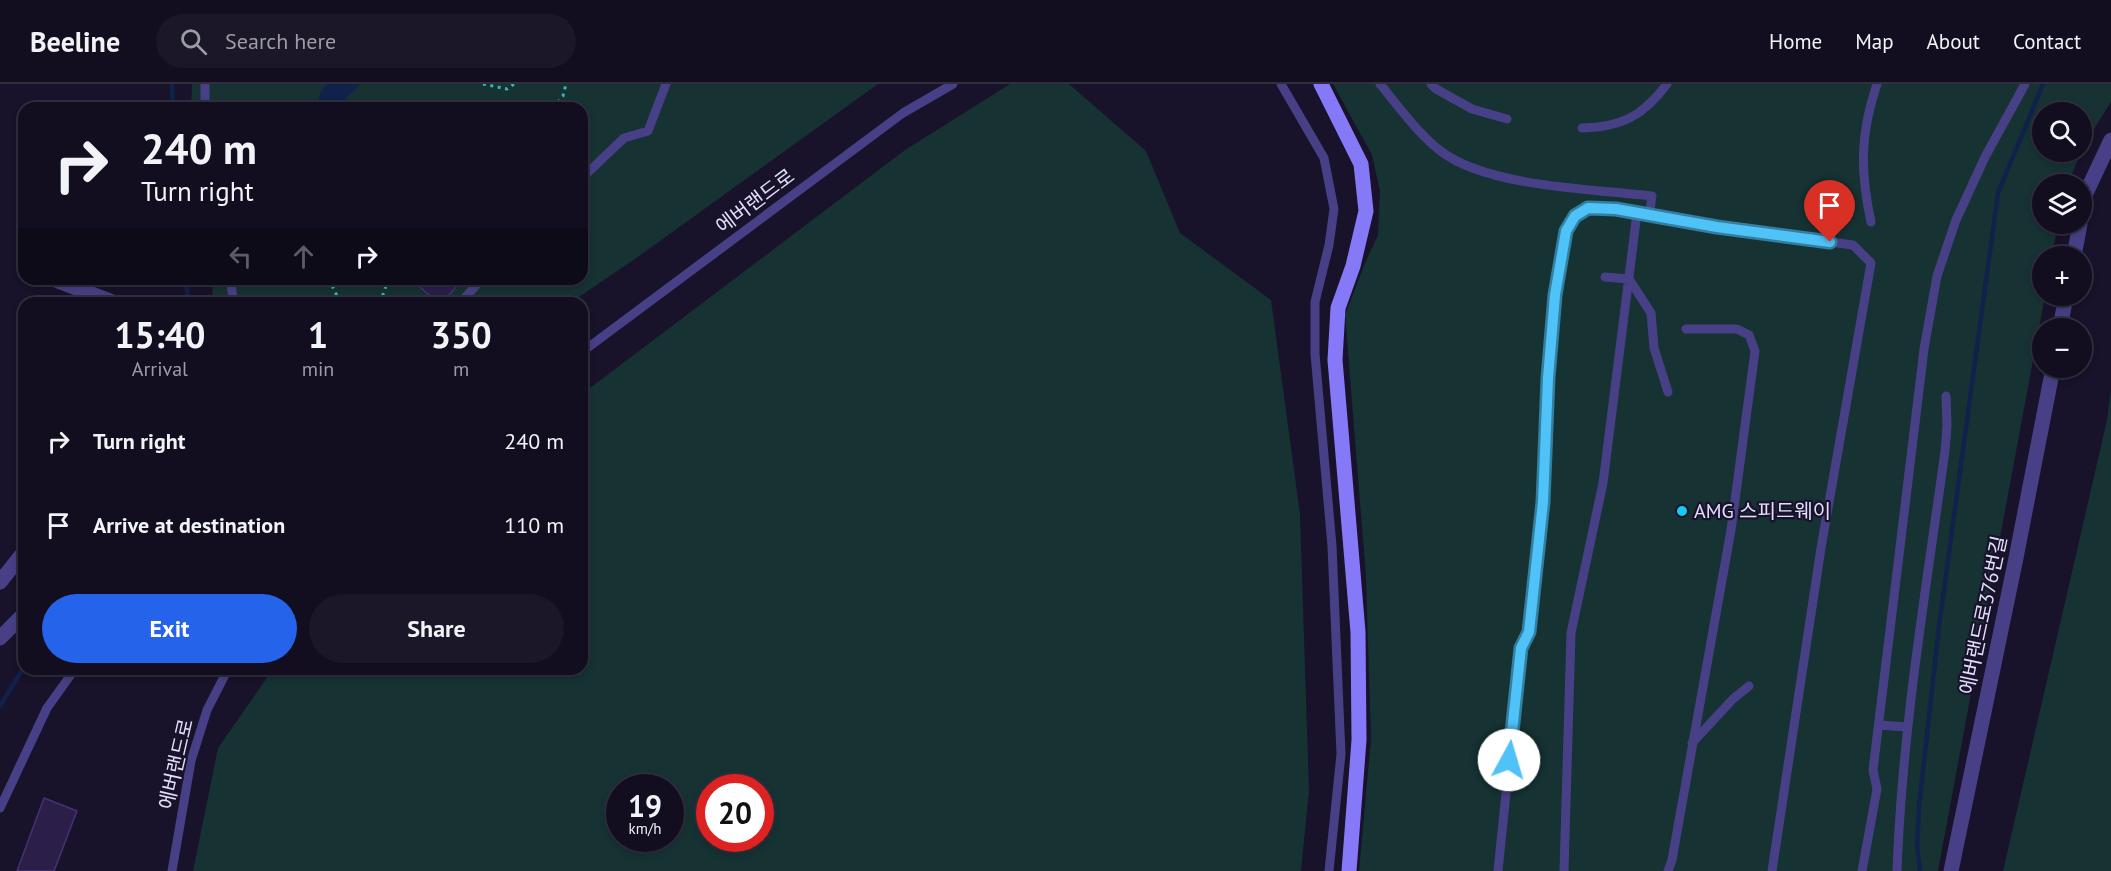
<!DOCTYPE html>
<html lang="en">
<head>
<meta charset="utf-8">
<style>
	:root { --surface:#120e20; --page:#1b1729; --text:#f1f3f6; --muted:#9c9ca5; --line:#312e3e; --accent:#2563eb }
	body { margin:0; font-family:"PT Sans","Noto Sans KR",sans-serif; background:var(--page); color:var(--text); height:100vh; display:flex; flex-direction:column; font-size:22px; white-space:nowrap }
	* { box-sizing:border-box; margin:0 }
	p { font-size:20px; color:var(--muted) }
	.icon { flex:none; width:33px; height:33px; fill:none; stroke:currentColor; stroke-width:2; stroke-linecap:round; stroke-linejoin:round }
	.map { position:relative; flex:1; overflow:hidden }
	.sheet { position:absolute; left:18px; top:213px; width:570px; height:378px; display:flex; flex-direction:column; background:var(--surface); border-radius:18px; box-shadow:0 3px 9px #0003,0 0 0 2px var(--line) }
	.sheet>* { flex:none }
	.banner { position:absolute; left:18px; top:18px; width:570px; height:183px; border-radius:18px; box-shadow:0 3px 9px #0003,0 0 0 2px var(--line); background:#120e20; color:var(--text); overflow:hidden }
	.fabs { position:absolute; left:2032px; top:18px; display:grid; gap:12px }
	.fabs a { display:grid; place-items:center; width:60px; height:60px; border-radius:50%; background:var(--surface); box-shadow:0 3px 9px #0003,0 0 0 2px var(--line); font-size:30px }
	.speed { position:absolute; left:606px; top:690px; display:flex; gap:12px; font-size:30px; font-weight:700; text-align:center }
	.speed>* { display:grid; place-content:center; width:78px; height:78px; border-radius:50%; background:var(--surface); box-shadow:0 3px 9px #0003,0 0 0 2px var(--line); line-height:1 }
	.speed small { font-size:15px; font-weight:400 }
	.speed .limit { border:9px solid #d22; background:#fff; color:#111 }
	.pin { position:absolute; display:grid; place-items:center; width:51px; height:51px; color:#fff; margin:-62px -26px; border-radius:50% 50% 50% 0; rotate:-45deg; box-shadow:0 0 6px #0007 }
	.pin .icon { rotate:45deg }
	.me { position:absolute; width:66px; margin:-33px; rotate:6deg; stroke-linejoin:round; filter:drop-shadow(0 0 4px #0008) }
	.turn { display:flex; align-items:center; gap:21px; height:126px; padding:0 24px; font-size:27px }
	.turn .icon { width:78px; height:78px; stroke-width:2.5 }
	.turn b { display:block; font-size:42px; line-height:51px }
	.lanes { display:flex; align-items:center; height:57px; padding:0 24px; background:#0003; justify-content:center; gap:30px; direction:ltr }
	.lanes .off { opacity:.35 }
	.eta { display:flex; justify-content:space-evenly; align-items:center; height:102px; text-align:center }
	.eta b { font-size:36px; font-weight:700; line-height:42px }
	.action { display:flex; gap:12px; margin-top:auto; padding:12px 24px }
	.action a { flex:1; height:69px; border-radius:36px; background:var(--accent); color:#fff; font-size:24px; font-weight:700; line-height:69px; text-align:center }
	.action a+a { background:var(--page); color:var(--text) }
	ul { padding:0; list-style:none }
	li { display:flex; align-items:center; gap:18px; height:84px; padding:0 24px }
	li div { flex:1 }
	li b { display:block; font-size:22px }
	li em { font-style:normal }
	header { display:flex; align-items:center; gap:36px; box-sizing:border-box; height:84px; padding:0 30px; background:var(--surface); border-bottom:2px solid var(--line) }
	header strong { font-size:28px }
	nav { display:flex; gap:33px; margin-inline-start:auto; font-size:21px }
	.search { width:420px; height:54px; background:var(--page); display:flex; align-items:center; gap:15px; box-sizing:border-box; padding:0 21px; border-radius:33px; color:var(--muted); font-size:22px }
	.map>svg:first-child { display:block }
</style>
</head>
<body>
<header>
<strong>Beeline</strong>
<div class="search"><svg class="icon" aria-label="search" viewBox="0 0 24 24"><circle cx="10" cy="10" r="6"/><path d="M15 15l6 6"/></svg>Search here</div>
<nav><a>Home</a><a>Map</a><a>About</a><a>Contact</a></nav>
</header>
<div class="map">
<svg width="2111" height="787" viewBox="0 0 2111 787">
	<rect width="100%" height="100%" fill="#18122a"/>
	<path fill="#163233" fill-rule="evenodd" d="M192 0H878L635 175 570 219H213L212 195H582V24H191Z
		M1010 0H1069L1146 67 1180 149 1271 216 1300 430 1309 707 1301 787H193L218 664 273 585H582V310L905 66ZM620 704H670V754H620ZM710 704H760V754H710Z
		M1333 0H2111V18L2082 64V28H2043V68H2081L2068 100H2043V140H2058L2052 172H2043V212H2045L1938 787H1359L1371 655 1366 493 1345 231 1365 179 1378 151 1380 107 1372 71Z
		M2111 306V787H2003L2107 336Z"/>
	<path fill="#10224b" d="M327 0H361L346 14 342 24H316L321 7Z"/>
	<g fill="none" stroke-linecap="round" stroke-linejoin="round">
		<path stroke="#10224b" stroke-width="4.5" d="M172 0 173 24
			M186 195 188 219
			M0 622 24 583
			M1920 787 1917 763 1919 723 1939 542 1998 109 2043 0"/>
	</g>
	<path fill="#2b1f4a" stroke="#443374" stroke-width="1.5" d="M411 195H463L442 219H438Z
		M44 714 77 727 54 787H17Z"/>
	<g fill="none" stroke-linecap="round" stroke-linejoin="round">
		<path stroke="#38b5b6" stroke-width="3" stroke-dasharray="3 4.5" stroke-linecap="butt" d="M483 0 507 5 514 0
			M553 24 563 12 566 0
			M329 195 338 214 344 219
			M380 219 386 202 385 195"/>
		<path stroke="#484086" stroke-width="9" d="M1281 0 1324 74 1334 125 1329 161 1315 218V270L1332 462 1341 670 1329 787
			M1380 0C1398 22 1420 52 1442 68 1489 103 1593 105 1652 112L1649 132
			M1431 0 1436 5 1472 25 1507 35
			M205 24V0
			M1582 44C1622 43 1643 32 1667 0
			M582 94 624 54 648 47 666 0
			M1871 138C1860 87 1860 50 1877 0
			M1605 193 1629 195 1651 229 1654 264 1668 308
			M230 195 234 219
			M460 219 482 195
			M582 268 903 29 953 0
			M1879 641 1907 643
			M1692 659 1733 615 1749 602
			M0 724 47 624 75 585
			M172 787 191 677 207 626 228 585
			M1498 787 1521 564 1529 548 1543 418 1548 294 1555 211 1566 147 1575 132 1588 124 1598 123 1717 143 1853 161 1871 179 1821 464 1772 787
			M1564 787 1571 549 1603 399 1637 129
			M1668 787 1672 776 1731 446 1755 267 1749 251 1737 245H1686
			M1862 787 1877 705 1873 686 1924 265 1937 192 1956 136 1985 73 2025 0
			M1897 787C1902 646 1926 506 1945 367L1947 342 1946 312"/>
		<path stroke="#484086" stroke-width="15" d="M2082 129 2086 109 2111 56
			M2074 172 2080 140
			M53 195 115 219
			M2060 244 2066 212
			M0 498 24 468
			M0 554 24 530
			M1951 787 2016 474 2053 284"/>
		<path stroke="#8679f8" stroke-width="15" d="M1321 0 1361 80 1366 127 1353 182 1338 224 1335 276 1358 548 1359 656 1349 787"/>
	</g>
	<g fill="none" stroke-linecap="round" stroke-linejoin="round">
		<defs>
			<path id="route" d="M1509 676 1521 564 1529 548 1543 418 1548 294 1555 211 1566 147 1575 132 1588 124 1616 125 1717 143 1830 158"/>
		</defs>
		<use href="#route" stroke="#337fa1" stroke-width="15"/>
		<use href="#route" stroke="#4fc3f7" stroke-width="10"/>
	</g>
	<circle fill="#14ccf2" stroke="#18122a" stroke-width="2" cx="1682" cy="427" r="6"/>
	<g text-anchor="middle" stroke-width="4.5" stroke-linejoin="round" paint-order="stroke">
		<g font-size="20" fill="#e3ddfd" stroke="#18122a">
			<text transform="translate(755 117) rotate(-37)" y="7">에버랜드로</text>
			<text transform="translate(1983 531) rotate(-78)" y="7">에버랜드로376번길</text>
			<text transform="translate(176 680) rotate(-77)" y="7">에버랜드로</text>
		</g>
		<g font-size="20" fill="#e3ddfd" stroke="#18122a" text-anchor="start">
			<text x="1694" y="434">AMG 스피드웨이</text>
		</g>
	</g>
</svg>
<div class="fabs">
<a><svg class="icon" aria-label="search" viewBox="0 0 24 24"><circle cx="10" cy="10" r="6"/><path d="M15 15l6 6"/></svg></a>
<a><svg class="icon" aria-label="layers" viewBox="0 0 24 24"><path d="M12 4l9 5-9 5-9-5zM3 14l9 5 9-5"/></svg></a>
<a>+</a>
<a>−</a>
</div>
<div class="speed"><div>19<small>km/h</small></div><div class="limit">20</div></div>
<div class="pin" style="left:1830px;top:158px;background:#d93025"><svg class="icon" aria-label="arrive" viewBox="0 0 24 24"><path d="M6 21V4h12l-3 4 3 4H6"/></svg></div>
<svg class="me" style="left:1509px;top:676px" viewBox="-20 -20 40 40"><circle r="19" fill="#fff"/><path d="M0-13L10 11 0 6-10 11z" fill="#4fc3f7"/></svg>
<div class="banner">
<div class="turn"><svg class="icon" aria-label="right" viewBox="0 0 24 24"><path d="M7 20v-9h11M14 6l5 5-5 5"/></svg><div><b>240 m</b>Turn right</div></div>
<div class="lanes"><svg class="icon off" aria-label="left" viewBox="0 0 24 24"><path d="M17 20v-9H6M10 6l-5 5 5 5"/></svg><svg class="icon off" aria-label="ahead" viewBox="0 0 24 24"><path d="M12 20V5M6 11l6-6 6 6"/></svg><svg class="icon" aria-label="right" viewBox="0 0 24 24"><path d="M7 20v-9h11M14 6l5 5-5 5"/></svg></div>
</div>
<section class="sheet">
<div class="eta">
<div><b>15:40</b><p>Arrival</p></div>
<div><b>1</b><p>min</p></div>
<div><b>350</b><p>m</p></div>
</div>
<ul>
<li><svg class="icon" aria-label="right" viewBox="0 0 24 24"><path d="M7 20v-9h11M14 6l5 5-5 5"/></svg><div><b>Turn right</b></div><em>240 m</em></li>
<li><svg class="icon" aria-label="arrive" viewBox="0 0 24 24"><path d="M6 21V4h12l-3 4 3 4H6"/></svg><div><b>Arrive at destination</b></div><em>110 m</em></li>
</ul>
<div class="action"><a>Exit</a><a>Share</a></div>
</section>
</div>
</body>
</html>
